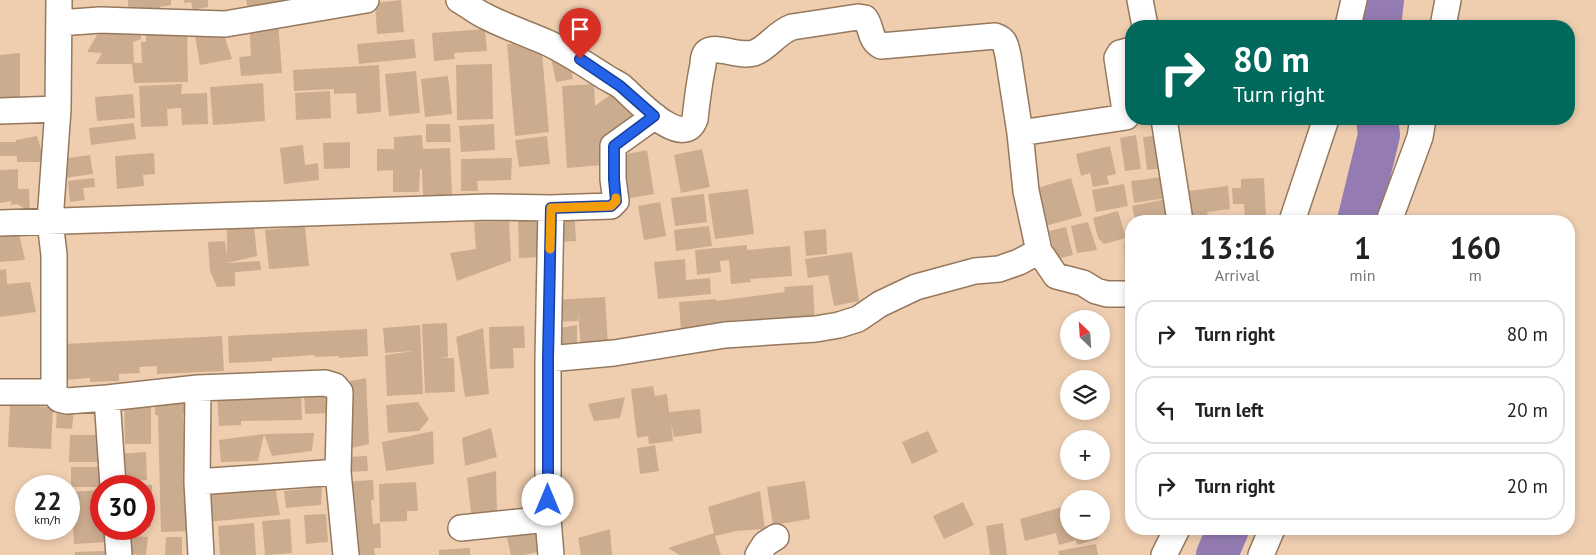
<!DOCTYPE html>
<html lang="en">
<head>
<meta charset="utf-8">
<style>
	:root { --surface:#fff; --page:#f6f6f6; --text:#222; --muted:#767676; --line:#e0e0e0 }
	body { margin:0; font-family:"PT Sans",sans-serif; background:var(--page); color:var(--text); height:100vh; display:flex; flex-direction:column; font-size:19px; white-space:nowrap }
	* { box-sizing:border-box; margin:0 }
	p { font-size:16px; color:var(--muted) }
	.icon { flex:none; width:28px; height:28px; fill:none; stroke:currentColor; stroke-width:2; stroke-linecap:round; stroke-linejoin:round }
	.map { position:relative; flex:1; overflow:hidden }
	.panel { position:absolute; left:1125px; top:215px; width:450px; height:320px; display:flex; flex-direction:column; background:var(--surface); border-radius:20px; box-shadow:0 2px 8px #0003 }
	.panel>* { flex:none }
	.guide { position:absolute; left:1125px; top:20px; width:450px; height:105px; border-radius:20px; box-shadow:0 2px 8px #0003; background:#00695c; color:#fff; overflow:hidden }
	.needle { width:32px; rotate:335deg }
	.fabs { position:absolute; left:1060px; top:310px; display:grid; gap:10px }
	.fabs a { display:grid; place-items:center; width:50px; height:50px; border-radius:50%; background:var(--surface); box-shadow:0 2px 8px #0003; font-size:25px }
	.speed { position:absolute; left:15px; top:475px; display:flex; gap:10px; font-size:25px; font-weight:700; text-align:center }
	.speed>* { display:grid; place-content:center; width:65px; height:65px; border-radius:50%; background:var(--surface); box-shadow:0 2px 8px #0003; line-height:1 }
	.speed small { font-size:12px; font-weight:400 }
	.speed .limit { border:8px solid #d22; background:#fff; color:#111 }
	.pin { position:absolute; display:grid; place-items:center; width:42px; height:42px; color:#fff; margin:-51px -21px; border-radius:50% 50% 50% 0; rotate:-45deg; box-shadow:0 0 5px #0007 }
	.pin .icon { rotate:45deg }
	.me { position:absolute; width:55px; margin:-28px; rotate:0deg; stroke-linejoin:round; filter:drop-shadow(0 0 4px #0008) }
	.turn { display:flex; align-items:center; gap:18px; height:105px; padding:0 25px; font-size:22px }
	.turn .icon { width:65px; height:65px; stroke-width:2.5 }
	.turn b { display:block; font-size:35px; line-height:42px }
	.eta { display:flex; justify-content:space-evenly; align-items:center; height:85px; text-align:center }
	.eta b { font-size:30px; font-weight:700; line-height:35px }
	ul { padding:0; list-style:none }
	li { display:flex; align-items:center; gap:15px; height:68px; margin:0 10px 8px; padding:0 15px; border:2px solid var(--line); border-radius:20px }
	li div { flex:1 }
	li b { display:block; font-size:19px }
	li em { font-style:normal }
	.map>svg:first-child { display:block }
</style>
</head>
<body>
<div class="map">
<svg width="1596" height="555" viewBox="0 0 1596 555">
	<rect width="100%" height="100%" fill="#efceb0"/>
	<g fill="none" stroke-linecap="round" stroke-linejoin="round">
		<path stroke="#947cb3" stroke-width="42" d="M1380 26 1383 0
			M1358 221 1379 135 1377 119
			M1217 555 1228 529"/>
	</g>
	<path fill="#ccac8f" d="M128 0H171V5L160 7 159 15H139L140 8 128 11Z
		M184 0H208V7L193 10 191 2 184 3Z
		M246 0H328L250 19Z
		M401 0 404 32 377 34 375 3Z
		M141 21V39L133 42 134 63H142L141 42H146V34H153V29H187L188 82 134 83 132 64H96L102 53 87 52 104 23Z
		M278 21 282 73 241 76 239 57 251 56 249 23Z
		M221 26 232 59 200 65 194 30Z
		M485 29 487 51 454 53 455 59 434 61 432 33Z
		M414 39 416 58 359 64 357 44Z
		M541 42 549 132 515 136 507 44Z
		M20 53V102L0 104V55Z
		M569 54 573 79 556 82 551 58Z
		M492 64 493 119 457 120 456 65Z
		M379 65 381 112 357 114 356 93 334 94V89L294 91 293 70Z
		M416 71 420 113 389 116 385 74Z
		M448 76 452 114 425 117 421 79Z
		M263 83 265 121 213 125 210 87Z
		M182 84 181 94 207 93 208 124 182 125 181 108 167 109 168 126 141 127 139 86Z
		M594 84 595 106 621 87 639 113 601 140 602 165 567 168 562 86Z
		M330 91 331 118 296 120 295 93Z
		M133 94 135 118 97 121 95 97Z
		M134 123 136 139 91 145 89 128Z
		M426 124H450L451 142H426Z
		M494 124 495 150 461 152 459 126Z
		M422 135 423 149 450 148 452 195 423 196 422 169H420L419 192H393V170L377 171V149H394V137Z
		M1136 135 1141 169 1125 171 1120 138Z
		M1163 135 1166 168 1147 170 1143 137Z
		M37 136 45 162H17V156H0V142H16V140Z
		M547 136 550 164 519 167 515 140Z
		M350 142V168L324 169 323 143Z
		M303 145 305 165 318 163 319 180 284 184 280 148Z
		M1110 146 1116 174 1107 176 1109 184 1093 187 1090 173 1081 176 1076 154Z
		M702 149 710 187 681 193 674 155Z
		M647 150 654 194 624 199 617 156Z
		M154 153 155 174 143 175 144 186 117 189 115 156Z
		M90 155 93 174 64 178 61 159Z
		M512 158 511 180 477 181 478 191H461V159Z
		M18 169V189H29L30 212 17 204 10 205 12 201 0 203V170Z
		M1170 176 1173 197 1134 203 1131 181Z
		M94 178 95 187 83 188 85 200 70 202 68 181Z
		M1071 178 1082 216 1045 226 1034 189Z
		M1264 178 1266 218 1245 219 1244 204H1233L1232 188H1241V179Z
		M1124 184 1128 206 1096 212 1092 190Z
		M1228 186 1230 209 1207 212 1209 221H1183L1179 192Z
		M748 189 754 234 715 239 708 194Z
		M704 194 707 222 675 226 671 198Z
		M1172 198 1177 221H1150L1149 216 1135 219 1132 206Z
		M660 202 666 236 644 240 638 206Z
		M574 207 576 241 555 242 553 209Z
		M1118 211 1126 238 1104 244 1098 238 1093 218Z
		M518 218H541L543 257 519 258Z
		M509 221 511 261 457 281 450 253 476 249 474 222Z
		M1088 222 1097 250 1077 253 1071 226Z
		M254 224 257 256 227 263 260 261 261 270 235 272V286L217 287 210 271 208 242 225 241 227 256V227Z
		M305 226 309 266 269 269 265 230Z
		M709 226 712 246 676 251 674 230Z
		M1066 227 1073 255 1056 259 1049 231Z
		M18 229 25 260 0 262V232Z
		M826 229 827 254 806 256 804 231Z
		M1124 243H1131V269H1125Z
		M747 245V250L790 246 792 276 750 279 751 282 731 284 729 260 720 261 721 272 697 275 695 250Z
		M852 252 859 301 834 306 828 275 808 278 805 259Z
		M685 259 686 280 710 278 711 294 658 299 654 262Z
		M6 269 7 284 30 282 36 312 0 317V270Z
		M813 285 815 325 681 332 679 302 717 299 716 301 785 292 784 287Z
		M605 297 608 345 581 347 578 312V321L555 322 554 300Z
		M447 323 448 357 440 358H454L455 392 425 393 422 324Z
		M420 325 423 394 387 396 385 355 414 351 385 353 383 328Z
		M577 325V347L559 348 560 328Z
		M524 326 525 348H513L514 368 490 369 489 327Z
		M483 328 489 394 465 397 456 337Z
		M367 329 368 356 339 358V356L315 357V355L272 358V361L229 363 228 336Z
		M222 336 224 371 157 374V366L139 367 140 373 119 374V381L90 382V378L65 380 64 344Z
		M366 378 369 444 348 449 350 381Z
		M653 386 655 396 667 394 669 412 700 409 702 433 674 437 671 422 673 441 649 444 648 436 637 438 631 389Z
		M327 389 328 413 305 414 304 390Z
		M301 391 302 420 241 421V425L219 426 217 395Z
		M186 393 187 414H183L184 435 186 434 194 531 161 532 158 415H155V394Z
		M625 397 620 418 594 421 588 404Z
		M151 399V444H125L124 400Z
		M418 402 429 419 419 431 388 433 386 405Z
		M10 405 53 407 51 449 8 447Z
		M57 407 74 408 72 429 56 428Z
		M491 428 497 457 465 466 462 438Z
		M433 431 434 464 386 471 382 442Z
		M928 431 938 452 912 464 902 442Z
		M314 433 312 451 272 456 264 434Z
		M264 434 258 461 221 462 219 440Z
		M70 435H105V462H69Z
		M655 445 659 471 640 474 637 448Z
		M146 452 147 480 119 482 117 454Z
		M367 456 368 471 347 472 346 457Z
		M71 467H106L101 487H71Z
		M496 471 497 513H471L467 478Z
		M373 480 374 500H371L373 524 380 523 381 548H374L375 555H348L344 482Z
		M805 481 810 519 773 525 767 487Z
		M416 482 418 511H407V521L380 522 379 484Z
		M144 485H152V500L144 501Z
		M275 486 280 515 207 522 205 492Z
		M322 487 321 505 286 508 284 491Z
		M101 490V529H108L109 542 74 544 71 492Z
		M760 491 765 529 737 531 715 536 721 555H679L668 548 714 533 708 507Z
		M963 502 974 525 944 539 933 516Z
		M144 504H150L151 527 144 528Z
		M1069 505V531H1095L1098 539 1077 545 1076 540 1059 545 1056 533 1025 541 1020 519Z
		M326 514 328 542 306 544 304 515Z
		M290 519 292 553 265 555 262 521Z
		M254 523 256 555H220L218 526Z
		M1003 523 1007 555H990L986 526Z
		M610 529 612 555H581L578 538Z
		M542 530 547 550 524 555H511L506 534Z
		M129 536 148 537 146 555 127 554Z
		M166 537H182V555H165Z
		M1096 544 1098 555H1059L1058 551Z
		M470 548V555H439V550Z
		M106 551V555H75V552Z"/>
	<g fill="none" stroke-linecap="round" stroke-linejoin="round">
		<defs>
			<path id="minor" d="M459 0C468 5 476 12 485 16 506 27 528 34 548 43 569 53 588 66 607 78 612 81 617 83 621 86 634 97 683 152 695 119 697 101 699 83 703 65 703 62 704 56 705 54 708 49 715 49 719 50 731 51 743 56 754 53 768 48 776 33 792 27L858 17 865 18C872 27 869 40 881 46L995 36C1006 40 1005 44 1008 55L1020 133 1026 191 1039 251 1056 276 1083 283 1096 291 1107 294H1131
				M1140 0 1145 26
				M59 23 100 20 225 24 366 0
				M1348 26 1354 0
				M1443 26 1448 0
				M0 111 58 109
				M1164 119 1180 221
				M1020 133 1126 117 1117 58 1120 53 1131 50
				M1292 221 1326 119
				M1389 221 1420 137 1423 119
				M0 223 489 207 551 208 611 206 616 201 613 179V146L655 116
				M548 359 614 353 725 335 816 329 839 325 858 319 880 304 916 287 975 271 999 269 1019 262 1039 251
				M198 388 197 482 201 555
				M0 392H54L59 399 67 401 107 398 198 388 325 383 335 386 340 392 338 472 346 555
				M54 392V255L50 221 58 109 59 0
				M107 398 113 486
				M197 482 338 472
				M461 528 548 519
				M117 529 119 555
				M551 555 548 519V359L551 208
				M758 555 765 544 776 537
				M1164 555 1177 529
				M1261 555 1272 529"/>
		</defs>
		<use href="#minor" stroke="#96785d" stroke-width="28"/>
		<use href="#minor" stroke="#fff" stroke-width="25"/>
	</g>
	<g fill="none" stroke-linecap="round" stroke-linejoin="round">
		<defs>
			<path id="route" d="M548 500V359L551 208 611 206 616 201 614 179V146L654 116 620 86 580 59"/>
		</defs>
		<use href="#route" stroke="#184099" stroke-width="12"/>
		<use href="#route" stroke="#2563eb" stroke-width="9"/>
		<path stroke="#f59e0b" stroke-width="9" d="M550 249 551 208 611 206 616 201V198"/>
	</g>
</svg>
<div class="fabs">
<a><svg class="needle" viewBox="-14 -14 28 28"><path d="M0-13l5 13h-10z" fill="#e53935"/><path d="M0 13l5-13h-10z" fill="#767676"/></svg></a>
<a><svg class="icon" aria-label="layers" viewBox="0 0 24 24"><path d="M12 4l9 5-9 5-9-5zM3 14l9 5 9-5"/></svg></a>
<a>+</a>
<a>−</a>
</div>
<div class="speed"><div>22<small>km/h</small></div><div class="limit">30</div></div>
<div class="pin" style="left:580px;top:59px;background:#d93025"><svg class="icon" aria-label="arrive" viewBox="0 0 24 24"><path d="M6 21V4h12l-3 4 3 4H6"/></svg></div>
<svg class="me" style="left:548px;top:500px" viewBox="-20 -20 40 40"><circle r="19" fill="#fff"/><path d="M0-13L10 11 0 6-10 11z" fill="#2563eb"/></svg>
<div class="guide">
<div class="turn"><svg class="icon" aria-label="right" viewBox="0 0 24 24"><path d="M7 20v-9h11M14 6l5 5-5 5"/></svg><div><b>80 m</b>Turn right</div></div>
</div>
<section class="panel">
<div class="eta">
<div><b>13:16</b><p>Arrival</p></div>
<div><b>1</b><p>min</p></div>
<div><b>160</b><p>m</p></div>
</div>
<ul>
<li><svg class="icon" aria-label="right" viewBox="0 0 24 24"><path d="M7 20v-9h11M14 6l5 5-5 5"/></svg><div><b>Turn right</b></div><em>80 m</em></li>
<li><svg class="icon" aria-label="left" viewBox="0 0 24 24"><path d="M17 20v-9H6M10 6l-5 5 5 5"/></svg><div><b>Turn left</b></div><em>20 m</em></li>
<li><svg class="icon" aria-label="right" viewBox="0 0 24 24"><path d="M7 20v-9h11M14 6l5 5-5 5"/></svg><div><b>Turn right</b></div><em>20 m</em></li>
</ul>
</section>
</div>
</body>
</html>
